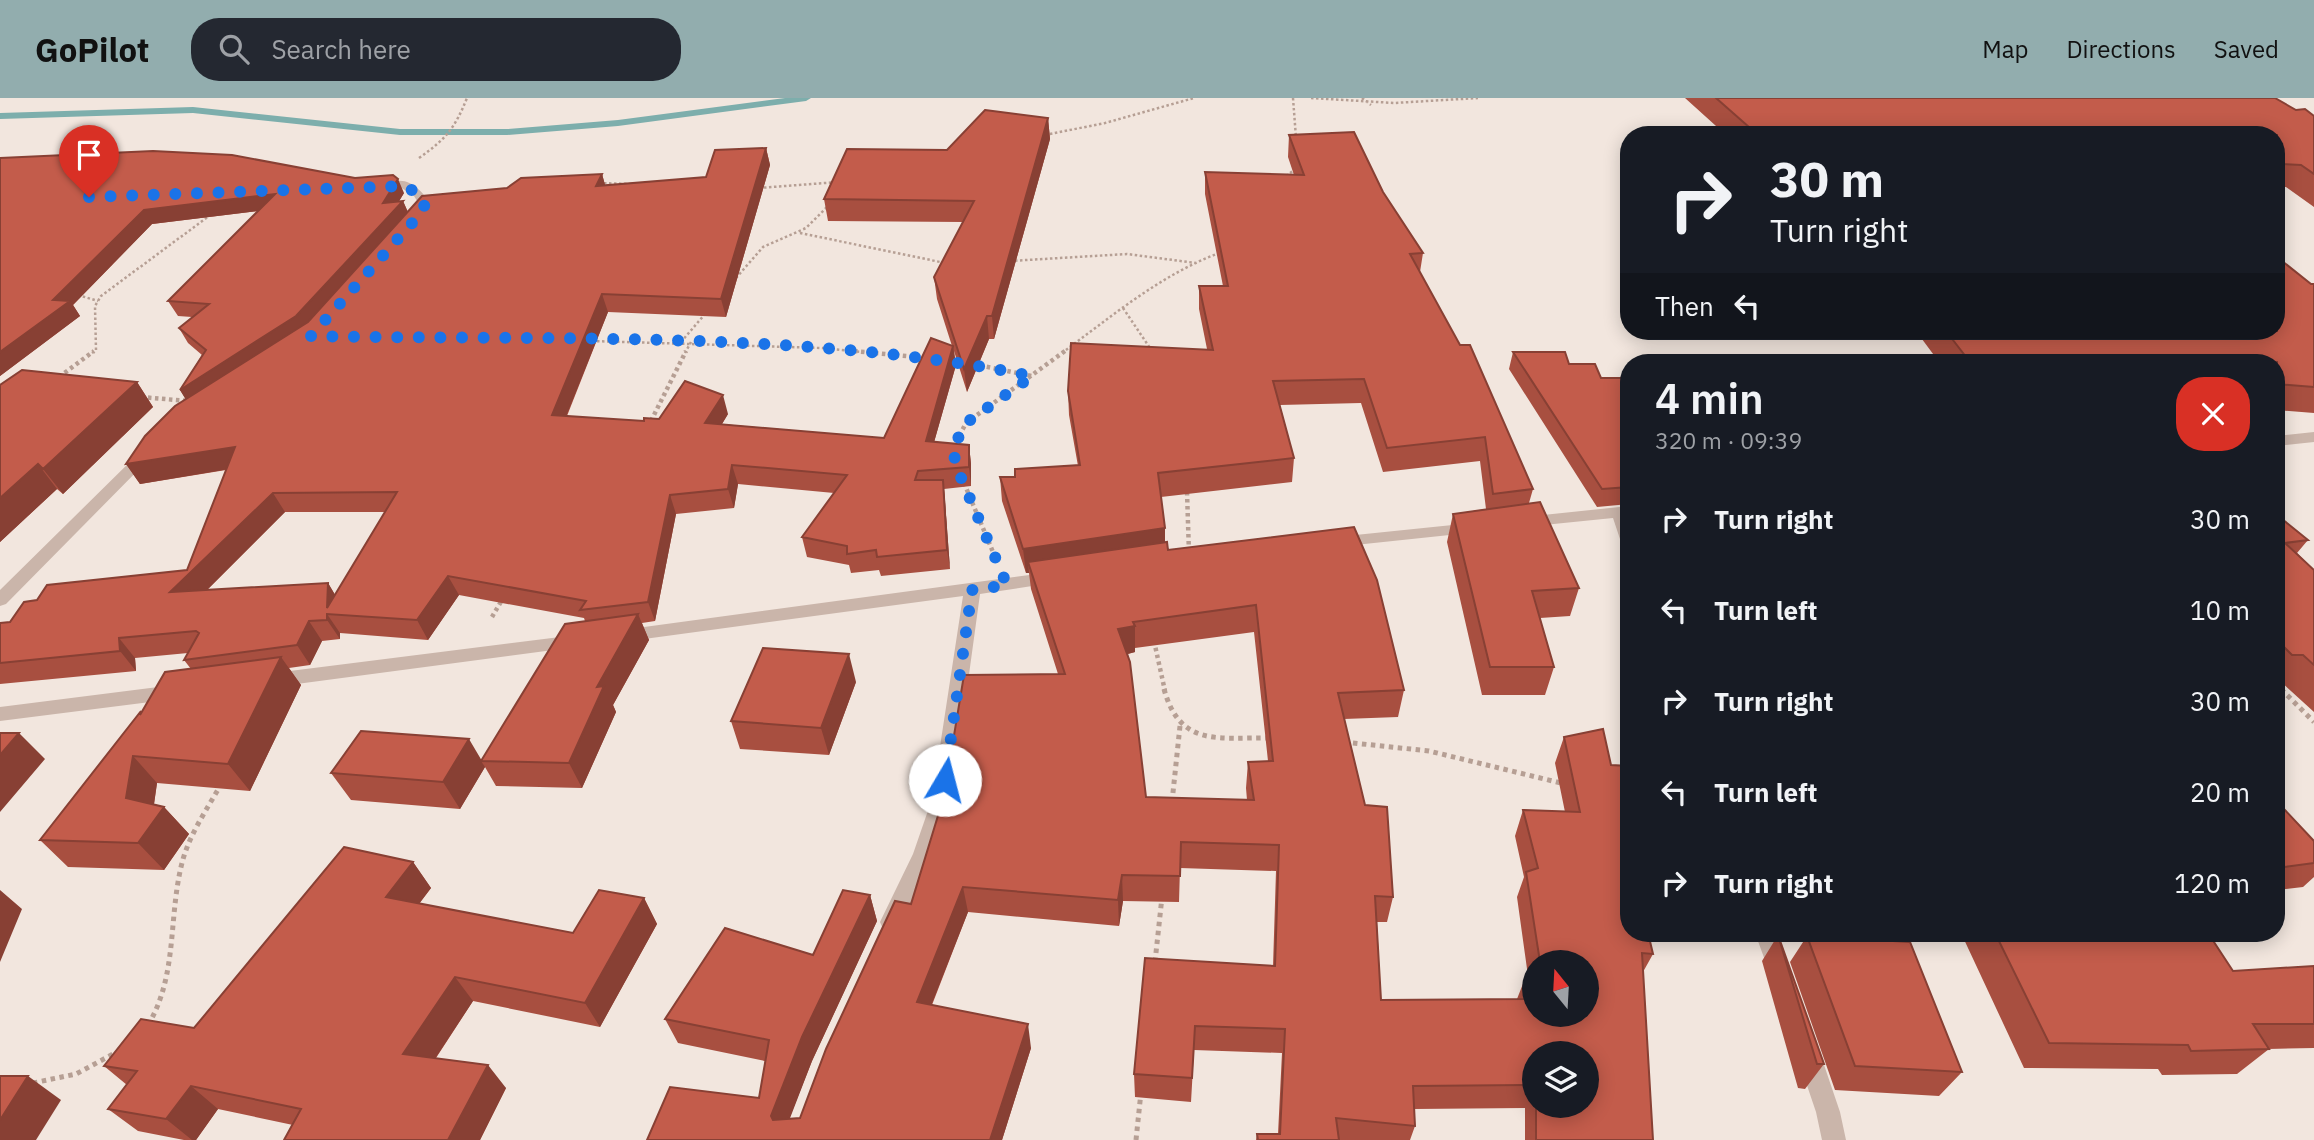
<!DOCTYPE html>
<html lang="en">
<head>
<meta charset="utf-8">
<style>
	:root { --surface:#171b24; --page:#242831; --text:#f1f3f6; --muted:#9ea1a6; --accent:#92adae }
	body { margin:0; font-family:"IBM Plex Sans",sans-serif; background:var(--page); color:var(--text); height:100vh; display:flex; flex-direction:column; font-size:26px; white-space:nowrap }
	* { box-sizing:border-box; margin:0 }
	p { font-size:23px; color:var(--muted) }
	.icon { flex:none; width:38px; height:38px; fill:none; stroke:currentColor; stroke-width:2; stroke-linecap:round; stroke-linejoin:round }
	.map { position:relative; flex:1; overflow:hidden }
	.side { position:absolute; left:1620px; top:256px; width:665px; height:588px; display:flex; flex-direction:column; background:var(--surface); border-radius:28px; box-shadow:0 4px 18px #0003 }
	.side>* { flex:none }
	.banner { position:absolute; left:1620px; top:28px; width:665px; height:214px; border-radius:28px; box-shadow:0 4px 18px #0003; background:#171b24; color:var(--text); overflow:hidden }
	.needle { width:46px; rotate:342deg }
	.controls { position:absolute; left:1522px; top:852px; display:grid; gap:14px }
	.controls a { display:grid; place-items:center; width:77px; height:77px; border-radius:50%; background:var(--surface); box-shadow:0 4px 18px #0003; font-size:35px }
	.pin { position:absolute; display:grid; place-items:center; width:60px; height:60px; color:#fff; margin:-72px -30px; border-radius:50% 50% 50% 0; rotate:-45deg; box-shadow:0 0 7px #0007 }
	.pin .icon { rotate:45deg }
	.me { position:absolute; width:77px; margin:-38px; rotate:8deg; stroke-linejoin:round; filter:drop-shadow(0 0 5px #0008) }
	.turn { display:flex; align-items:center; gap:24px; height:147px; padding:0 35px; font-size:32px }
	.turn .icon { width:91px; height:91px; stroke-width:2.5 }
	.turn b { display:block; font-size:49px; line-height:60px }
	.then { display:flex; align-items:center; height:66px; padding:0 35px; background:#0003; gap:14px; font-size:26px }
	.round { display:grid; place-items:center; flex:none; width:74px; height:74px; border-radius:28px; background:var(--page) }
	.headline { display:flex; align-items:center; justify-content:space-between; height:119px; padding:0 35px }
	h1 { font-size:42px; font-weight:600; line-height:52px }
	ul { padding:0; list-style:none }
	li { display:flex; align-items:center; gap:21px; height:91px; padding:0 35px }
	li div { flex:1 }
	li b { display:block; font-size:26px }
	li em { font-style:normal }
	header { display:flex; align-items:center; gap:42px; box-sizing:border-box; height:98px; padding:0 35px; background:var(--accent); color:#111 }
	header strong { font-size:33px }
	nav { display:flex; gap:38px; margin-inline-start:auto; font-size:24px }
	.search { width:490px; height:63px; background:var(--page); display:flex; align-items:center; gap:18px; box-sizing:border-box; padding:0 24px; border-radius:28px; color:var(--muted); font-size:26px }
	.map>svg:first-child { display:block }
</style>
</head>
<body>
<header>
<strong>GoPilot</strong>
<div class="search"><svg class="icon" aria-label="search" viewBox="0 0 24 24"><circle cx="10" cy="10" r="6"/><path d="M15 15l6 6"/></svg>Search here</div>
<nav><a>Map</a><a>Directions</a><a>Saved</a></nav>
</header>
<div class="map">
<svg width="2314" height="1042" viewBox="0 0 2314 1042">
	<rect width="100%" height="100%" fill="#f2e6de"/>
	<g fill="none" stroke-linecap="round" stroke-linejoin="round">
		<path fill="#7daeac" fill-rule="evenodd" d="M785 0H811L806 3 618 28 507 37H400L193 15 0 21V15L193 9 400 31H507L618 22Z"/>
		<path stroke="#b69f94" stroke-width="2.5" stroke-dasharray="2.5 2.5" stroke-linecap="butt" d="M1293 0 1296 40
			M1311 0 1394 5 1478 0
			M1362 0 1371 7
			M1045 37 1105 25 1194 0
			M419 60C446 41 455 30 467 0
			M1282 81 1297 70
			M599 85 632 86
			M759 90 838 84
			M800 135 945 165
			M1010 163 1127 156 1196 165
			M736 180 763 149 806 130 828 108
			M78 197 98 203
			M1123 210 1152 253
			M592 243 821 250 873 255
			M681 244 705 216
			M92 255 96 252 95 208 101 198 209 118
			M685 255 691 244
			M1062 255C1112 218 1163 175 1222 154"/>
		<path stroke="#b69f94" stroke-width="4.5" stroke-dasharray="3.5 3.5" stroke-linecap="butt" d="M854 253 926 260
			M973 266 1032 278
			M59 279 94 253
			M141 299 188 303
			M651 323 686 253
			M953 350 966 325 1065 253
			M964 385 993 454
			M1187 394 1189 455
			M492 519 502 502
			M1154 543 1165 593
			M2277 587 2283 593"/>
		<path stroke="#b69f94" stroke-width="5" stroke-dasharray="4.5 4.5" stroke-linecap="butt" d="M1164 591C1180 650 1219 639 1269 640
			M2281 591 2314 624
			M1344 644 1429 653 1565 686
			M1172 704 1180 628
			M1155 864 1162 799
			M148 927C178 877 168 820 182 765 189 737 206 713 220 688
			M33 985 76 976 115 955
			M1136 1042 1141 994"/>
		<path fill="#cab5aa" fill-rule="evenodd" d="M397 83C412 81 423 95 431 106L422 122 412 119 419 106 414 98 397 87Z
			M2314 334V344L2277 348V338Z
			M146 351 151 353 154 356 151 359 6 506 0 508V492L141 353Z
			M1629 408V449L1621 444 1613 420 1524 429 1516 424 1524 419Z
			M1472 425 1480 430 1478 434 1336 449 1328 444 1336 439Z
			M1052 474 1058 476 1060 480 1058 484 980 496 952 701 933 756 899 831 891 833 883 831 880 824 913 756 932 701 963 498 622 544 613 538 622 532Z
			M576 537 585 543 576 549 274 589 268 587 265 582 268 577 274 575Z
			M174 587 181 589 183 594 181 599 174 601 0 623V609Z
			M1755 835H1777L1789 869 1786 876 1778 879 1770 876Z
			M1808 944 1816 947 1820 955 1840 1014 1846 1042H1822L1816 1014 1796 955 1800 947Z"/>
	</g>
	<path fill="#a84f40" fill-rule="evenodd" d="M1685 0H2275L2296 12 2314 18V109L2286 89H2277V37H1726Z
		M1048 20 1050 41 994 241H989L967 294 954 253 956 267 934 344 969 347 971 366V388L944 391 950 471 881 478 879 472 851 475 849 467 807 459 802 439 834 395 738 386 734 410 676 416 655 523 642 525 649 542 613 607 616 614 582 690 496 688 485 669 460 711 351 702 331 675 482 662 585 523 584 520 459 497 428 542 340 535V541L322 543 310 567 289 570 301 587 250 693 157 685 154 706 164 709 189 736 164 772 68 769 40 742 141 613 142 614 191 571 184 562 188 555 135 560 136 573 0 586V525L10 524 37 502 187 472 226 372 140 386 126 366 186 301 180 292 202 257 188 245 179 230 192 219 178 218 168 203 258 113 152 126 73 207 80 218 0 278V60L404 95 399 103H403L408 114 507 90 602 76 605 87 706 79 766 50 770 67 726 219 608 214 567 318 644 323 659 321 728 316 722 326 884 340 952 248 937 201 934 179 963 124 828 123 824 101 947 52ZM285 414H386L335 497 328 485 207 492Z
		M1289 37 1383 94 1423 155 1420 174 1533 391 1529 405 1579 490 1570 518 1540 520 1554 569 1545 597H1482L1447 444 1453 416 1486 411 1480 363 1383 374 1361 305 1280 307 1294 360 1292 384 1161 399 1165 445 1168 452 1404 592 1398 619 1344 621 1365 707 1393 799 1387 824H1377L1381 902 1517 901 1526 878H1528L1517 799 1524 779 1515 738 1523 712 1565 714 1555 665 1564 639 1611 667 1629 668V835L1653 856 1643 874 1653 1042H1525V1010L1414 1011 1415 1028 1410 1042H1256L1257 1036H1278L1282 955 1194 952 1191 1004 1135 999 1134 976 1273 868 1276 773 1180 770 1179 804 1123 803 1119 828 968 814 932 907 1031 950 1002 1042H647L759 1000 765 963 678 945 665 921 813 857 870 797 877 823 812 963 789 1021 800 1020 911 806 1058 576 1031 491 1029 475H1026L1002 403 1000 379H1015L1078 368 1069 317 1068 293 1207 251 1199 211V188H1223L1205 96V74L1294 77 1288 59ZM1254 534 1268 663 1248 664 1246 690 1247 702 1146 699 1128 556 1135 554V550ZM1535 864H1587L1535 917ZM1535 956 1587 1008H1535Z
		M2311 186H2314V315L2277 312V264H1939L1916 233H2277Z
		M1513 254 1569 266 1601 280H1629V406L1597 409 1509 271Z
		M137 284 153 309 63 396 57 391 0 444V287Z
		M2277 417 2308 442 2297 455 2314 472V614L2279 582H2277Z
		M1628 430 1629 431V460L1621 447Z
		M856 584 829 657 740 651 731 623Z
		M2277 711 2314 743V779L2303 789 2277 792Z
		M413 764 431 790 419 806 573 835 644 800 657 826 600 929 473 903 436 960 506 990 480 1042H284L293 1027 218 1011 196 1042H184L138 1033 108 1011 127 987 104 968 194 930Z
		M1961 835H2208L2233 873 2314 868V950L2268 951H2269L2237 976 2162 977 2158 971 2024 970Z
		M1778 837 1824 966 1805 991 1798 990 1762 863Z
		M1807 838 1962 974 1939 998 1835 992 1790 864Z"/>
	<path fill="#884034" d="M1048 20 1050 41 994 241 992 218Z
		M766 50 770 67 726 219 721 201Z
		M602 76 607 94 596 88Z
		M398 81 404 95 392 115 403 103 409 117 304 233 189 307 180 292 383 105Z
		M275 96 282 110 152 126 73 207 80 218 0 278V254L144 112Z
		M602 196 608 214 559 336 552 317Z
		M987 218 989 241 967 294 964 271Z
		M953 248 956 267 929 362 926 343Z
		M137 284 153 309 63 396 43 371Z
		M723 297 728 316 711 344 705 325Z
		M969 347 971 366V388L969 369Z
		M235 349 247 368 140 386 126 366Z
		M38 366 57 391 0 444V400Z
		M732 367 738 386 734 410 728 391Z
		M943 382 945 402 950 471 947 452Z
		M273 395 285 414 185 514 170 494Z
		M670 397 676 416 655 523 648 504Z
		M1165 430V454L1028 464 1029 475H1026L1023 451Z
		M448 478 459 497 428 542 417 522Z
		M328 485 340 505 327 510Z
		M327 516 340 535V541L327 522Z
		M638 516 649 542 613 607 616 614 582 690 569 665 597 589Z
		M309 523 322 543 310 567 297 547Z
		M1135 528V554L1119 558 1118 531Z
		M119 540 135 560 136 573 120 553Z
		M849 556 856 584 829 657 821 630Z
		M281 559 301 587 250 693 228 666Z
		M19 635 45 661 0 714V657Z
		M469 641 482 663H481L485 669 460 711 443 684Z
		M133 658 157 685 151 727 126 700Z
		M164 709 189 736 164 772 138 745Z
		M413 764 431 790 405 824 386 799Z
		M1122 777 1123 803 1119 828 1118 802Z
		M963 789 968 814 923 928 917 904Z
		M0 792 22 811 0 864Z
		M870 797 877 823 812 963 782 1041 771 1018 802 939Z
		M644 800 657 826 600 929 585 905Z
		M455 879 473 903 423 979 403 956Z
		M1028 926 1031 950 1002 1042H990Z
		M488 967 506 990 480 1042H448Z
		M28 978 61 1002 36 1042H0V1022Z
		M191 988 218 1011 196 1042H192L166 1021Z"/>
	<path fill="#c35c4b" stroke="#884034" stroke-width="2" fill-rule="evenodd" d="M1716 0H2275L2296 12 2305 11 2314 18V76L2301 67 2282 66 2277 62V37H1758Z
		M985 12 1048 20 992 218H987L964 271 934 179 974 103 824 101 847 51 947 52Z
		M1354 34 1383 94 1423 155 1410 156 1460 247H1470L1533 391 1493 396 1485 339 1387 350 1364 281 1273 283 1294 360 1158 375 1165 430 1023 451 1000 379H1015V371L1080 367 1068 293 1071 245 1213 252 1199 188H1228L1205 74 1304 77 1289 37Z
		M766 50 721 201 602 196 552 317 644 323V320L659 321 685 283 723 297 705 325 884 340 931 240 953 248 926 343 969 347V369L918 373 915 382H943L947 452 877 459 876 452 847 456V448L802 439 847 377 732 367 728 391 670 397 648 504 580 512 586 503 448 478 417 522 327 516V522L309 523 297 547 184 562 199 535 196 533 119 540 120 553 0 565V525L10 524 24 504 37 502 47 487 187 472 235 349 126 366 145 338 175 308 308 224 422 98 507 90 521 80 602 76 596 88 706 79 715 52ZM397 394 327 510 328 485 170 494 273 395Z
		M153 53 232 57 355 80 393 77 398 81 383 105 403 103 296 218 180 292 206 252 179 230 209 206 168 203 275 96 144 112 53 202 70 203 0 254V60Z
		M2277 159 2311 186H2314V289L2277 286V264H1970L1946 233H2277Z
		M1513 254H1565L1569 266H1595L1601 280H1629V389L1602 391Z
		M22 272 137 284 43 371 38 366 0 400V287Z
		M1540 404 1579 490 1532 493 1554 569H1490L1453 416Z
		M2277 417 2308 442 2285 445 2314 472V567L2303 557H2292L2277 542Z
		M1354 429 1377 482 1404 592 1338 595 1365 707 1387 709 1393 799 1375 798 1381 902 1526 901V878L1535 879V917H1587V864H1540L1526 774 1538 770 1523 712 1580 714 1564 639 1603 631 1611 667 1629 668V739H1627L1629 749V835H1648L1653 856 1642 855 1653 1042H1536V1008H1587V956H1535V987L1413 988 1415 1028 1336 1020 1339 1042H1258L1257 1036H1280L1285 931 1195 928 1192 980 1134 976 1145 860 1275 868 1279 747 1181 744 1180 778 1122 777 1118 802 963 789 917 904 1028 926 990 1042H647L670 989 759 1000 769 942 665 921 725 830 813 857 843 792 870 797 802 939 771 1018 773 1022 800 1020 826 951 895 803 911 806 944 698 964 577 1065 576 1028 464 1167 444 1168 452ZM1256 507 1273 663 1248 664 1254 702 1146 699 1130 564 1118 531 1135 528 1133 524Z
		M638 516 597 589 604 588 569 665 481 663 565 526Z
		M763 550 849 556 821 630 731 623Z
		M281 559 228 666 133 658 126 700 164 709 138 745 40 742 141 613 140 617 165 574Z
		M361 633 469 641 443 684 331 675Z
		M0 635H19L0 657Z
		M2277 711H2284L2314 743V765L2277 770Z
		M344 749 413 764 386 799 573 835 599 792 644 800 585 905 455 879 403 956 488 967 448 1042H284L301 1011 191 988 166 1021 108 1011 137 973 104 968 141 921 194 930Z
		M1995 835H2208L2233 873 2314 868V926H2253L2269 951 2191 953 2188 947 2049 945Z
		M1778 837 1824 966H1817Z
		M1807 838 1910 844 1962 974 1855 968Z
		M0 978H28L0 1022Z"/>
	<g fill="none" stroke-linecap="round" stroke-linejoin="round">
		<path stroke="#1a73e8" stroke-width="12" stroke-dasharray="0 21.6" d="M89 99 405 88 418 96 425 106 421 115 311 238C549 243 799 231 1032 278L966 325 953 350 956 368 1007 487 972 492 945 682"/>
	</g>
</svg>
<div class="controls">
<a><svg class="needle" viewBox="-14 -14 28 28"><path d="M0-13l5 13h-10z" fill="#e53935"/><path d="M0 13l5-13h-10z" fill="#9ea1a6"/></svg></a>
<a><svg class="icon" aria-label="layers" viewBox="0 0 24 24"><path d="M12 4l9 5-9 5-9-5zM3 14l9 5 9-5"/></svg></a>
</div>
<div class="pin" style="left:89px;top:99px;background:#d93025"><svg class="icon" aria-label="arrive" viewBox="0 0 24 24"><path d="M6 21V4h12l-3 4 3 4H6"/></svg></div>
<svg class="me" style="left:945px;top:682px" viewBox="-20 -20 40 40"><circle r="19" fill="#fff"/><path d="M0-13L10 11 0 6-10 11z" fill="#1a73e8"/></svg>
<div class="banner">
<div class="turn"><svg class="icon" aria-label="right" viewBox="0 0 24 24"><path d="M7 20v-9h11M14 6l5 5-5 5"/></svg><div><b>30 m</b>Turn right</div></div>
<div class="then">Then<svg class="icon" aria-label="left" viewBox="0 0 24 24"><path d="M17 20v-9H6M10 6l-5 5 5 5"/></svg></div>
</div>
<section class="side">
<div class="headline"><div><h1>4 min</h1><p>320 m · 09:39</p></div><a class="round" style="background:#d93025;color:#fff"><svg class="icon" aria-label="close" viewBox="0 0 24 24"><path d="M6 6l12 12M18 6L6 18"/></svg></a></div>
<ul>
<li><svg class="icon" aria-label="right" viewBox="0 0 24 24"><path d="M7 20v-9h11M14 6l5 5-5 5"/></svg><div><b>Turn right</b></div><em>30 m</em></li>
<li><svg class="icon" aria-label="left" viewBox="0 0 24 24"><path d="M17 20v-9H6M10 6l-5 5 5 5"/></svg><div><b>Turn left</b></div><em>10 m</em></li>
<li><svg class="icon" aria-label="right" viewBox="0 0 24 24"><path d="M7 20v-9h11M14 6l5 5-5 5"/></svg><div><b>Turn right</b></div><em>30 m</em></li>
<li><svg class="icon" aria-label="left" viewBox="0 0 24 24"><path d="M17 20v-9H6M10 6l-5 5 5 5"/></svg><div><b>Turn left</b></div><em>20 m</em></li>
<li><svg class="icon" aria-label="right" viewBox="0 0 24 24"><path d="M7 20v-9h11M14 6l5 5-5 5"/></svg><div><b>Turn right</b></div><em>120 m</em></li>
</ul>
</section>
</div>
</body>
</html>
